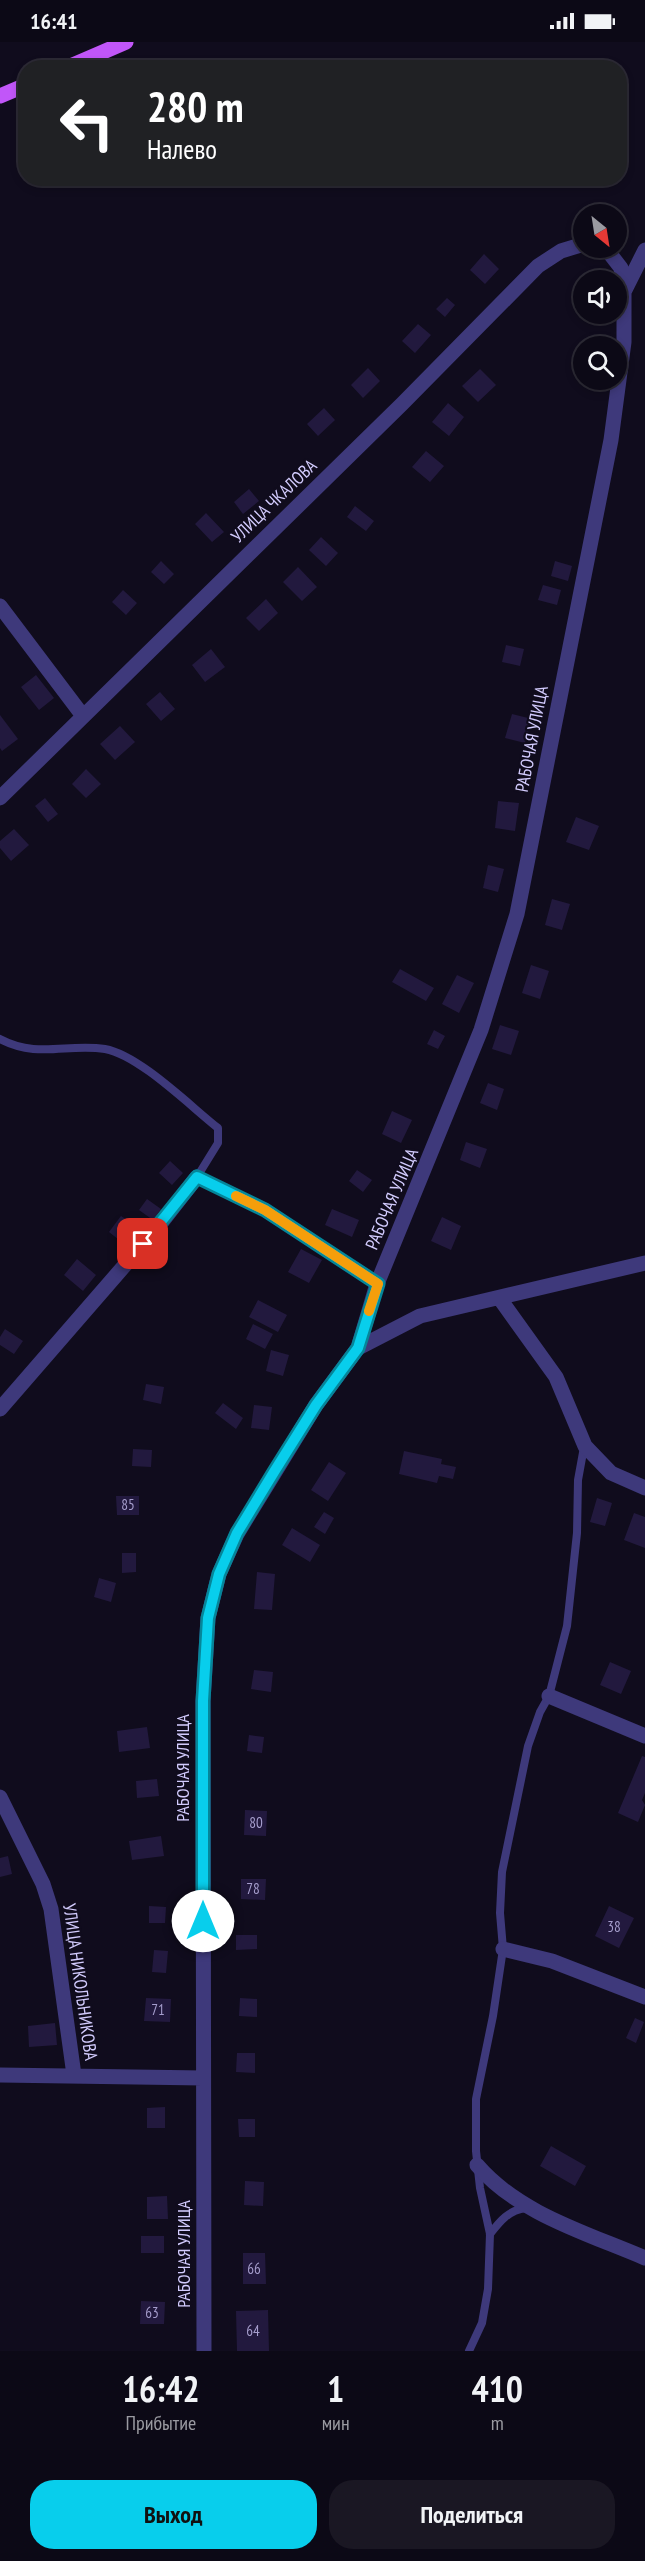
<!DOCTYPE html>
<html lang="ru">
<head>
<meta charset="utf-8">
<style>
	:root { --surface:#0c0916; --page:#1a1723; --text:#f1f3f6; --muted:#9a9aa1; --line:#2c2a35; --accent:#08ceec }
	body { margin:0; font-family:"PT Sans Narrow",sans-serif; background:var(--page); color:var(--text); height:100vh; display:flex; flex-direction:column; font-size:22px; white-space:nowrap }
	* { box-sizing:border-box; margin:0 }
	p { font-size:20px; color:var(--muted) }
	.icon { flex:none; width:33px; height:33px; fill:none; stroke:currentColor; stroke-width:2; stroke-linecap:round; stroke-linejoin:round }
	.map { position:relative; height:2309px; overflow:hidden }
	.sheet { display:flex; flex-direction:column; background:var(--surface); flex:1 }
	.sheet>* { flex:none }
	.guide { position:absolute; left:18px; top:18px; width:609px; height:126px; border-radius:24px; box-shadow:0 3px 9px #0003,0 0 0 2px var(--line); background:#202124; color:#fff; overflow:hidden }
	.needle { width:39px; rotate:150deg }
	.tools { position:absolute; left:573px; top:162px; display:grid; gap:12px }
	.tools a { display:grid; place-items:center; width:54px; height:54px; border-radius:50%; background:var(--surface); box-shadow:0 3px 9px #0003,0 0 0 2px var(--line); font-size:30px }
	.pin { position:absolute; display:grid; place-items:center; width:51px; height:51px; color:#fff; margin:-26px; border-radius:12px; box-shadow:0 3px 9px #0006 }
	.me { position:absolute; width:66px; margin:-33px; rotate:0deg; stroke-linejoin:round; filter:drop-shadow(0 0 4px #0008) }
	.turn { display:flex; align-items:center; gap:21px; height:126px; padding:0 30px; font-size:27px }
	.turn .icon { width:78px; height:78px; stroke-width:2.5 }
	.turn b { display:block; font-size:42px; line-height:51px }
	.eta { display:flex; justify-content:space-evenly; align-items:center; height:102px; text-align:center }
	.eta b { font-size:36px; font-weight:700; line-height:42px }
	.action { display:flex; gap:12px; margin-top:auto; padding:12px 30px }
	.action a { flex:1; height:69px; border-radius:24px; background:var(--accent); color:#111; font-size:24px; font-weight:700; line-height:69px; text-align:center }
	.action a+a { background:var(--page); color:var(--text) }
	.status { display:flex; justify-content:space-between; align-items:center; height:42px; padding:0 30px; background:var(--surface); direction:ltr }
	.status svg { height:16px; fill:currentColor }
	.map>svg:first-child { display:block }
</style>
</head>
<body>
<div class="status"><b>16:41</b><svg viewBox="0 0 49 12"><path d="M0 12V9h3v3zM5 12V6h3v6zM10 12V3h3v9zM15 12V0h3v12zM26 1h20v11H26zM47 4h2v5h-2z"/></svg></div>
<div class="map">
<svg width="645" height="2309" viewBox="0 0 645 2309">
	<rect width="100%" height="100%" fill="#100c1d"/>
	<path fill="#22193e" d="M484 212 499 227 485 242 470 228Z
		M447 256 455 263 445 275 436 267Z
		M418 282 431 293 415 311 402 299Z
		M368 326 380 339 363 356 351 343Z
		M480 327 496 343 478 360 462 344Z
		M448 361 464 375 449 394 432 380Z
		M324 366 335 378 318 394 307 382Z
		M426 409 444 424 430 440 412 425Z
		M249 447 259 459 243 472 234 460Z
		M355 464 374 479 366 489 347 475Z
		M206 471 224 490 212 500 195 482Z
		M321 495 338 511 326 524 309 508Z
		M161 519 174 532 164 542 151 530Z
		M555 519 572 524 568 539 551 534Z
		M298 525 317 545 302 559 283 540Z
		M543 543 561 548 557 563 538 558Z
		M123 548 137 561 126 573 112 560Z
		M266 557 278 571 259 589 246 576Z
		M506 603 524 607 520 624 502 620Z
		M211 607 225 625 205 640 192 623Z
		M36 633 54 656 39 668 21 645Z
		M160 650 175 667 161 679 146 662Z
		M512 672 532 677 525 701 505 696Z
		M0 673 18 697 2 709 0 706Z
		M120 684 135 700 115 718 100 702Z
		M86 727 101 742 86 756 72 742Z
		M45 756 58 772 48 780 35 764Z
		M498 759 519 761 515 789 495 786Z
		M576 775 599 784 589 808 566 800Z
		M14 787 29 803 11 819 0 806V799Z
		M488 823 504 827 498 850 483 846Z
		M552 857 570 862 562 888 545 883Z
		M531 923 549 929 540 957 522 951Z
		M400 927 434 946 426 959 392 940Z
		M457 933 474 941 459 971 442 962Z
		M500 983 519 989 511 1013 492 1007Z
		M434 988 445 994 438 1007 427 1002Z
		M488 1041 504 1047 497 1068 480 1061Z
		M392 1069 412 1078 401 1101 382 1092Z
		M466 1100 487 1107 480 1126 460 1118Z
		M170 1119 183 1131 172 1143 159 1131Z
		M357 1128 372 1138 363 1150 349 1139Z
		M147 1157 161 1167 153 1178 139 1168Z
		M332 1167 359 1178 352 1195 325 1183Z
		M121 1174 136 1184 123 1201 109 1190Z
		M442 1175 461 1184 451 1208 431 1199Z
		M301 1207 322 1218 309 1241 288 1230Z
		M77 1217 96 1233 83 1249 64 1233Z
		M258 1258 287 1273 278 1290 249 1275Z
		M253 1282 273 1292 265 1307 246 1297Z
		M5 1287 23 1299 14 1312 0 1303V1295Z
		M271 1308 289 1313 283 1334 266 1329Z
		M146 1342 164 1345 161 1362 143 1358Z
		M223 1361 243 1376 236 1387 215 1371Z
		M254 1363 272 1365 269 1388 251 1386Z
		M133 1407 152 1408 151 1425 132 1424Z
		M404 1409 442 1417 441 1422 456 1425 453 1437 439 1434 437 1441 399 1432Z
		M329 1420 346 1431 328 1459 311 1448Z
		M116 1454H139V1473H117Z
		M597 1456 612 1461 605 1484 590 1480Z
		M324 1470 334 1476 325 1492 314 1485Z
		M634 1471 645 1475V1506L624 1498Z
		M292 1486 320 1503 310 1520 282 1503Z
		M122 1511H136V1530L122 1531Z
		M257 1530 275 1532 272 1568 254 1567Z
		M99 1536 116 1541 111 1560 94 1555Z
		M610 1620 631 1629 621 1652 600 1643Z
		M254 1628 273 1630 271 1650 251 1647Z
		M147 1685 150 1706 119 1710 117 1689Z
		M249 1693 264 1695 262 1711 247 1709Z
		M642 1714 645 1715V1751L642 1758 645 1763 638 1780 618 1771Z
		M157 1737 159 1754 137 1756 136 1739Z
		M245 1768 267 1769 266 1794 244 1793Z
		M161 1794 164 1814 132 1818 129 1799Z
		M8 1814 12 1832 0 1835V1816Z
		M241 1837H266L265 1858 241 1857Z
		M149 1864 166 1865 165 1881H149Z
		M609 1864 634 1876 619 1906 595 1894Z
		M236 1893H257V1907L236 1908Z
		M154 1908 168 1909 166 1931 152 1930Z
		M146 1956 171 1957 170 1980 144 1979Z
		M240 1956 257 1957V1975L239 1974Z
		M635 1976 644 1980 636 2001 626 1996Z
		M55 1981 57 2003 29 2005 28 1984Z
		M237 2011H255V2031L236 2030Z
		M165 2065V2086H147V2066Z
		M238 2077H255V2095H239Z
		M551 2104 586 2124 575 2144 540 2124Z
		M245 2139 264 2140 263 2164 244 2163Z
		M167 2154 168 2177H147V2155Z
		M141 2194H164V2211H141Z
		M243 2211H265L266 2242H243Z
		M141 2259 165 2260 164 2282H140Z
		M268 2268 269 2309H237L236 2269Z"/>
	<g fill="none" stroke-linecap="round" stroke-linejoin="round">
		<path stroke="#3e397b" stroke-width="8" d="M0 997C38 1017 67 1001 105 1007 139 1013 190 1064 218 1086V1101L197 1135 265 1168 377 1242
			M490 2192C500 2179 509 2168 526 2166
			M469 2309 482 2281 488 2247 490 2192 480 2146 476 2109V2057L493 1974 503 1907 500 1871 502 1830 528 1704 540 1670 549 1654 567 1584 577 1491 578 1438 584 1405"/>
		<path stroke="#3e397b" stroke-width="15" d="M624 250 645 208
			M0 564 83 674
			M0 756 402 362 538 224 561 209 584 202
			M500 1257 556 1335 585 1404 611 1431 645 1446
			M358 1306 420 1274 645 1221
			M0 1367 158 1185 197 1135
			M549 1654 645 1694
			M0 1755 43 1842 51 1867 74 2033
			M503 1907 552 1919 645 1955
			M0 2033 203 2036
			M477 2123C519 2172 587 2191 645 2216
			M204 2309 203 1659 208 1576 219 1532 237 1492 275 1430 316 1363 358 1306 377 1242 481 988 517 872 611 398 624 300V250L621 226 607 208 600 206"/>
		<path stroke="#c156f9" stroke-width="15" d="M66 26 126 0
			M0 54 26 43"/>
	</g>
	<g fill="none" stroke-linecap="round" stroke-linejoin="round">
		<defs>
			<path id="route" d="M143 1202 197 1135 265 1168 378 1242 358 1306 316 1363 274 1430 237 1491 219 1532 208 1576 203 1659V1879"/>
		</defs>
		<use href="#route" stroke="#058699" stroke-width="15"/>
		<use href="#route" stroke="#08ceec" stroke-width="10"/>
		<path stroke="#f59e0b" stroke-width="10" d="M236 1154 265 1168 378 1242 369 1269"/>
	</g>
	<g text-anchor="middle" stroke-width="4.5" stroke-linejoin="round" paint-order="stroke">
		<g font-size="15" fill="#a69ecd">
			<text x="128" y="1468">85</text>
			<text x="256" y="1786">80</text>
			<text x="253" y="1852">78</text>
			<text x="614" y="1890">38</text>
			<text x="158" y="1973">71</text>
			<text x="254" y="2232">66</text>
			<text x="152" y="2276">63</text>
			<text x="253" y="2294">64</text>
		</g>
		<g font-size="18" fill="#d2cbfd" stroke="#100c1d">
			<text transform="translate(274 459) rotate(-44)" y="6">УЛИЦА ЧКАЛОВА</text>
			<text transform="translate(532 697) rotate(-79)" y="6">РАБОЧАЯ УЛИЦА</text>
			<text transform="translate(392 1157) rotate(-67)" y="6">РАБОЧАЯ УЛИЦА</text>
			<text transform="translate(183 1726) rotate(-90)" y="6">РАБОЧАЯ УЛИЦА</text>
			<text transform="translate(80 1940) rotate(82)" y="6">УЛИЦА НИКОЛЬНИКОВА</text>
			<text transform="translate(184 2212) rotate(-90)" y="6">РАБОЧАЯ УЛИЦА</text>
		</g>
	</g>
</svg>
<div class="tools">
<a><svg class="needle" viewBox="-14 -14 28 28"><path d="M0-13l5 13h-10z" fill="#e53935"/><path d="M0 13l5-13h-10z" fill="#9a9aa1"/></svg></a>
<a><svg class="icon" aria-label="sound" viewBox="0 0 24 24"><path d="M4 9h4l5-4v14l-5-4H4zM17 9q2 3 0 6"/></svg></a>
<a><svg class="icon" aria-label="search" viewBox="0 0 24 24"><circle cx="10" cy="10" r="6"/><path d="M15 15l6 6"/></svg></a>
</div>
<div class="pin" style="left:143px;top:1202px;background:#d93025"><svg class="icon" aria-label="arrive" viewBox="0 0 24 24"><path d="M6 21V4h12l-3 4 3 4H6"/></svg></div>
<svg class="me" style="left:203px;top:1879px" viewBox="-20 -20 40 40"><circle r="19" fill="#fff"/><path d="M0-13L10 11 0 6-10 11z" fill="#08ceec"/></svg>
<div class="guide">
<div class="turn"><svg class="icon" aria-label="left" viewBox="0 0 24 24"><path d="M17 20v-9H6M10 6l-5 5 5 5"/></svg><div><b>280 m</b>Налево</div></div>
</div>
</div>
<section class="sheet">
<div class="eta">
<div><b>16:42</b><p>Прибытие</p></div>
<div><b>1</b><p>мин</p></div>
<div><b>410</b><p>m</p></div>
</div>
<div class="action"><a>Выход</a><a>Поделиться</a></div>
</section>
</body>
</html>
